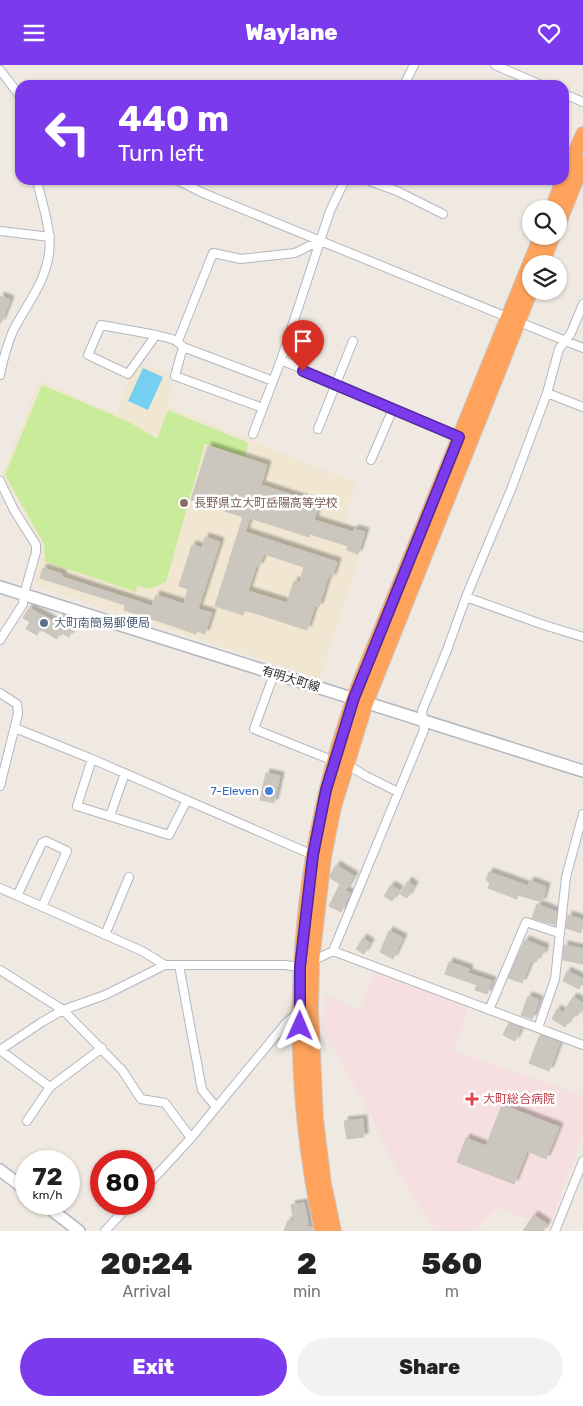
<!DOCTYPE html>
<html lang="en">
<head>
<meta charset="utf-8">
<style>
	:root { --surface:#fff; --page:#f2f2f2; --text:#222; --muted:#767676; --accent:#7c3aed }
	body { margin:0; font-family:Rubik,"Noto Sans JP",sans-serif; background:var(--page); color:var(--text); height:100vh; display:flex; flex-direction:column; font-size:19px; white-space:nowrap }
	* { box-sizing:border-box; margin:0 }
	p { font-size:16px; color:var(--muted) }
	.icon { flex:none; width:28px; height:28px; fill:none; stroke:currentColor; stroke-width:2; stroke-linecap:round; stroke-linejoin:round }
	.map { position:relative; height:1166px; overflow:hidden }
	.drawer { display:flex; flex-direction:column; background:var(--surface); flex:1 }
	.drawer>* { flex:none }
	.banner { position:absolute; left:15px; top:15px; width:554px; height:105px; border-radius:15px; box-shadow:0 1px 4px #0004; background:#7c3aed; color:#fff; overflow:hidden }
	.controls { position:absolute; left:522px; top:135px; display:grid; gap:10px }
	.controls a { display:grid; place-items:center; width:45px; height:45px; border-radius:50%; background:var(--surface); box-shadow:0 1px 4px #0004; font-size:25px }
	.speed { position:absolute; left:15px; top:1085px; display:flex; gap:10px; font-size:25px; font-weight:700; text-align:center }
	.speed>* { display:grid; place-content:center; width:65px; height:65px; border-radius:50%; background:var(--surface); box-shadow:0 1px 4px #0004; line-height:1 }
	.speed small { font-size:12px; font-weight:400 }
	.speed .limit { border:8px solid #d22; background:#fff; color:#111 }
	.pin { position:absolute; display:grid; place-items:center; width:42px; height:42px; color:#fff; margin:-51px -21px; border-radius:50% 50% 50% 0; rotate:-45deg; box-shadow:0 0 5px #0007 }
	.pin .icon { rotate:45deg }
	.me { position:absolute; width:55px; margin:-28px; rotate:1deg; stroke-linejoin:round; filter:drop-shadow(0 0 4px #0008) }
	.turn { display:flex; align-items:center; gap:18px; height:105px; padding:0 20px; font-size:22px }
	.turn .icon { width:65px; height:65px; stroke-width:2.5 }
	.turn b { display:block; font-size:35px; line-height:42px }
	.eta { display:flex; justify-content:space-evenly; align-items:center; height:85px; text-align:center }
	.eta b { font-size:30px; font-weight:800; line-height:35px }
	.action { display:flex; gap:10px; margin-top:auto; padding:10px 20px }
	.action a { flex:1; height:58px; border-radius:30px; background:var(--accent); color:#fff; font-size:20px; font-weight:800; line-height:58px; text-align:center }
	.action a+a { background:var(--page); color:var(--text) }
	header { display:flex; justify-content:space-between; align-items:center; height:65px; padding:0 20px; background:var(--accent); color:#fff; font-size:22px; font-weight:800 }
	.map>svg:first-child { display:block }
</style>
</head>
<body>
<header><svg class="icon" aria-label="menu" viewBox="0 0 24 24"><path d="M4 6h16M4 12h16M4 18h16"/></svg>Waylane<svg class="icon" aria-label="heart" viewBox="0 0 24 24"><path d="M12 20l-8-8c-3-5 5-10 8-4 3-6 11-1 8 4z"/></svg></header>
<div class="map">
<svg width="583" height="1166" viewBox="0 0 583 1166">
	<defs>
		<filter id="shadow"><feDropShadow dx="4" dy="-4" stdDeviation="1" flood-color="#0004"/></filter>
	</defs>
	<rect width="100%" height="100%" fill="#efe9e1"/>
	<path fill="#f0e6d1" d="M142 298 170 311 169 342 356 418 345 458 368 467 320 614 38 521 34 516 41 488 40 476 2 410 39 315 116 349 132 308Z"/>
	<path fill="#f5dfe0" d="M375 906 469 942 454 986 583 1031V1069L551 1157 532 1151 530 1155 498 1143 475 1166H435L399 1109 363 1036 321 962 326 928 357 945 360 944Z"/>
	<path fill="#c9ec9a" d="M42 320 129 357 157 374 168 345 248 378 245 392 205 379 166 517 149 524 137 520 136 527 44 496 45 491 44 479 5 410Z"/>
	<path fill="#75cff0" d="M143 303 163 312 148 345 128 336Z"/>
	<path fill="#cbc7bf" stroke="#cbc5ba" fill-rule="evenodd" filter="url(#shadow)" d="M0 231 10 235 1 258H0Z
		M208 381 267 400 261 420 319 439 314 455 353 467 354 464 365 467 358 489 347 485 348 481 310 469 309 472 250 453 245 467 337 497 332 513 328 512 319 542 315 541 307 565 245 545 243 550 215 541 243 452 191 435ZM264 489 304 502 300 517 294 516 287 538 248 526 256 501 259 502Z
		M205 472 220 477 198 544 212 548 205 569 197 566 196 569 149 553 124 545 125 540 40 513 43 503 62 509V512L152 541 156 530 184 539 188 524 179 521 192 480 202 483Z
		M29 543 57 558 61 551 76 558 69 572 60 567 57 574 40 564 37 570 26 564 30 557 23 553Z
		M266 708 280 711 274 738 260 735Z
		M336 800 354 811 345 826 350 828 341 847 329 841 340 819 330 813 331 809Z
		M489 807 528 821 530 816 546 822 542 837 518 830 517 834 488 823 490 817 486 815Z
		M408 816 414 821 407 833 400 829Z
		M391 820 399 825 392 836 384 831Z
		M537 839 557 847 555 860 532 853Z
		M568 850 583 855 581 868 566 863Z
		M389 866 403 873 393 894 380 887Z
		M363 873 370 878 364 889 356 884Z
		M525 875 545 883 542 891 539 890 536 897 531 896 522 918 508 913Z
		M564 880 583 884V899L563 895Z
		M449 897 469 904 468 908 492 916 487 929 475 925 477 920 445 909Z
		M567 906 583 914 579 924 563 916Z
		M528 931 539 935 532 954 521 950Z
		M573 932 583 938V942L577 951 573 949 565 962 552 954 557 944 563 948Z
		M509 958 521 963 515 976 503 970Z
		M540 970 560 977 549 1006 529 998Z
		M502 1040 559 1062 546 1094 527 1086 514 1119 457 1097 466 1073 486 1081Z
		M363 1054 364 1072 347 1074 344 1056Z
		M304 1138 308 1159 307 1162 313 1164V1166H284L288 1155 294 1157 291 1140Z
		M534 1150 547 1159 543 1166H523Z"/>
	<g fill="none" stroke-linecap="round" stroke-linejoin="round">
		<defs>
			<path id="street" d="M495 0 541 20
				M0 5 20 31
				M404 20 414 0
				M564 29 583 37
				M177 115 203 128 583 283
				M367 115 397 126 443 149
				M0 166 50 172
				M156 270 128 309 88 290 101 260 156 270C167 273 176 273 183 282L273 316
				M178 276 213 188 241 194 295 188 321 175
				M183 282 175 311 263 343
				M281 295 459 371
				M0 310C3 295 7 280 13 266 25 242 43 221 48 194 54 169 42 140 37 115
				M547 328 583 342
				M318 364 353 276
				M253 369 281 295 330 146 345 115
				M371 395 393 344
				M0 416 14 445 36 480V487L24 529 23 539 0 575
				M466 532 541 559 583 572
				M274 609 254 664 334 696
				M0 628 17 639 18 649 0 721
				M15 663 92 694 313 790
				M92 694 77 741 169 770 187 735
				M346 699 366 711 398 727
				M110 751 125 708
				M0 823 142 886 165 900
				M17 831 42 778 46 776 67 786 42 842
				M105 870 129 812
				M333 886 583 980
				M179 900 202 1025 216 1042
				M0 905 63 945 122 1005 141 1034 165 1038 191 1073
				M489 945 526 857 559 868
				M538 963 555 914 566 812 583 749
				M102 983 50 1022 0 985 42 957 63 945 105 930 165 900H285L300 902 333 886 424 665 422 646 447 585 466 532 512 422 547 328 559 284 571 268 583 239
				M27 1056 50 1022
				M144 1124 191 1073 286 958 299 947
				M105 1166 130 1139
				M555 1166 583 1096"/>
			<path id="secondary" d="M0 522 583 706
				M0 1105 26 1125
				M44 1139 79 1166"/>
			<path id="highway" d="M564 114 583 69
				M552 144 563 115
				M559 158 583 98
				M542 199 553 171
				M322 1166C282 983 295 786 362 611L541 171
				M334 1166 324 1119 316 1054 311 945 312 896 324 792 334 742 366 638 531 225"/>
		</defs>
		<use href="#street" stroke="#b4b7c1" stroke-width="10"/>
		<use href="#secondary" stroke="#b4b7c1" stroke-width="14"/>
		<use href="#highway" stroke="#c9c9c9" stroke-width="16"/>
		<use href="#street" stroke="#fff" stroke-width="8"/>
		<use href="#secondary" stroke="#fff" stroke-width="11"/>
		<use href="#highway" stroke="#ffa35c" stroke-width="14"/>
	</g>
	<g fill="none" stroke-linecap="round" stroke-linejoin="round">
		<defs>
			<path id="route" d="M300 961V902L313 790 326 725 354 633 459 372 303 306"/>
		</defs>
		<use href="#route" stroke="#51269a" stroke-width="12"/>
		<use href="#route" stroke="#7c3aed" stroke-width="9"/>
	</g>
	<circle fill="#8d6e63" stroke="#fff" stroke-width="2" cx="184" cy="438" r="5"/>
	<circle fill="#5c6f8a" stroke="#fff" stroke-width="2" cx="44" cy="558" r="5"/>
	<circle fill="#3f7fe0" stroke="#fff" stroke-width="2" cx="269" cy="726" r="5"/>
	<path fill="#e0444e" stroke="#fff" stroke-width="2" d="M469.5 1026.5h5v5h5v5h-5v5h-5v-5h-5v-5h5z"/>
	<g text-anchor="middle" stroke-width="5" stroke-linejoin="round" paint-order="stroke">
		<g font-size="12" fill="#785e54" stroke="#fff" text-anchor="start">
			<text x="194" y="442">長野県立大町岳陽高等学校</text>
		</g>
		<g font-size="12" fill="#4e5e75" stroke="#fff" text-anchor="start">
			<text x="54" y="562">大町南簡易郵便局</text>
		</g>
		<g font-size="12" fill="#2e2e2e" stroke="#fff">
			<text transform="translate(291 614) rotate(17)" y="4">有明大町線</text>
		</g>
		<g font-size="12" fill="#366cbe" stroke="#fff" text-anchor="end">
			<text x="259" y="730">7-Eleven</text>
		</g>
		<g font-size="12" fill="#be3a42" stroke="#fff" text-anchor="start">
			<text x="483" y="1038">大町総合病院</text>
		</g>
	</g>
</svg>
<div class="controls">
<a><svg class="icon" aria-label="search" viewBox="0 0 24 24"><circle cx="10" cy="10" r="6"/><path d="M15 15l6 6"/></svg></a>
<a><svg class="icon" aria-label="layers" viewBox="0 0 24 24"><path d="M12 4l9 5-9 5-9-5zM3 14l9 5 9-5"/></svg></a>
</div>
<div class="speed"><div>72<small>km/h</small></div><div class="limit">80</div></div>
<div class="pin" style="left:303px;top:306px;background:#d93025"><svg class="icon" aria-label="arrive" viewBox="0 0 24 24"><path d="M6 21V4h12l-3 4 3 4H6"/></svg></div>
<svg class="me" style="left:300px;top:961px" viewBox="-20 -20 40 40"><path d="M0-17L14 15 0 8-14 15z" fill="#7c3aed" stroke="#fff" stroke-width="4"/></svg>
<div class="banner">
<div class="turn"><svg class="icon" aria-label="left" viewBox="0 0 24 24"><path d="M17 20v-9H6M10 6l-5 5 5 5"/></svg><div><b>440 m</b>Turn left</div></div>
</div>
</div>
<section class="drawer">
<div class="eta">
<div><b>20:24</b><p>Arrival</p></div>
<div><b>2</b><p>min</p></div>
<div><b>560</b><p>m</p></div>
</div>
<div class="action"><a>Exit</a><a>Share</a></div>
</section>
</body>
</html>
